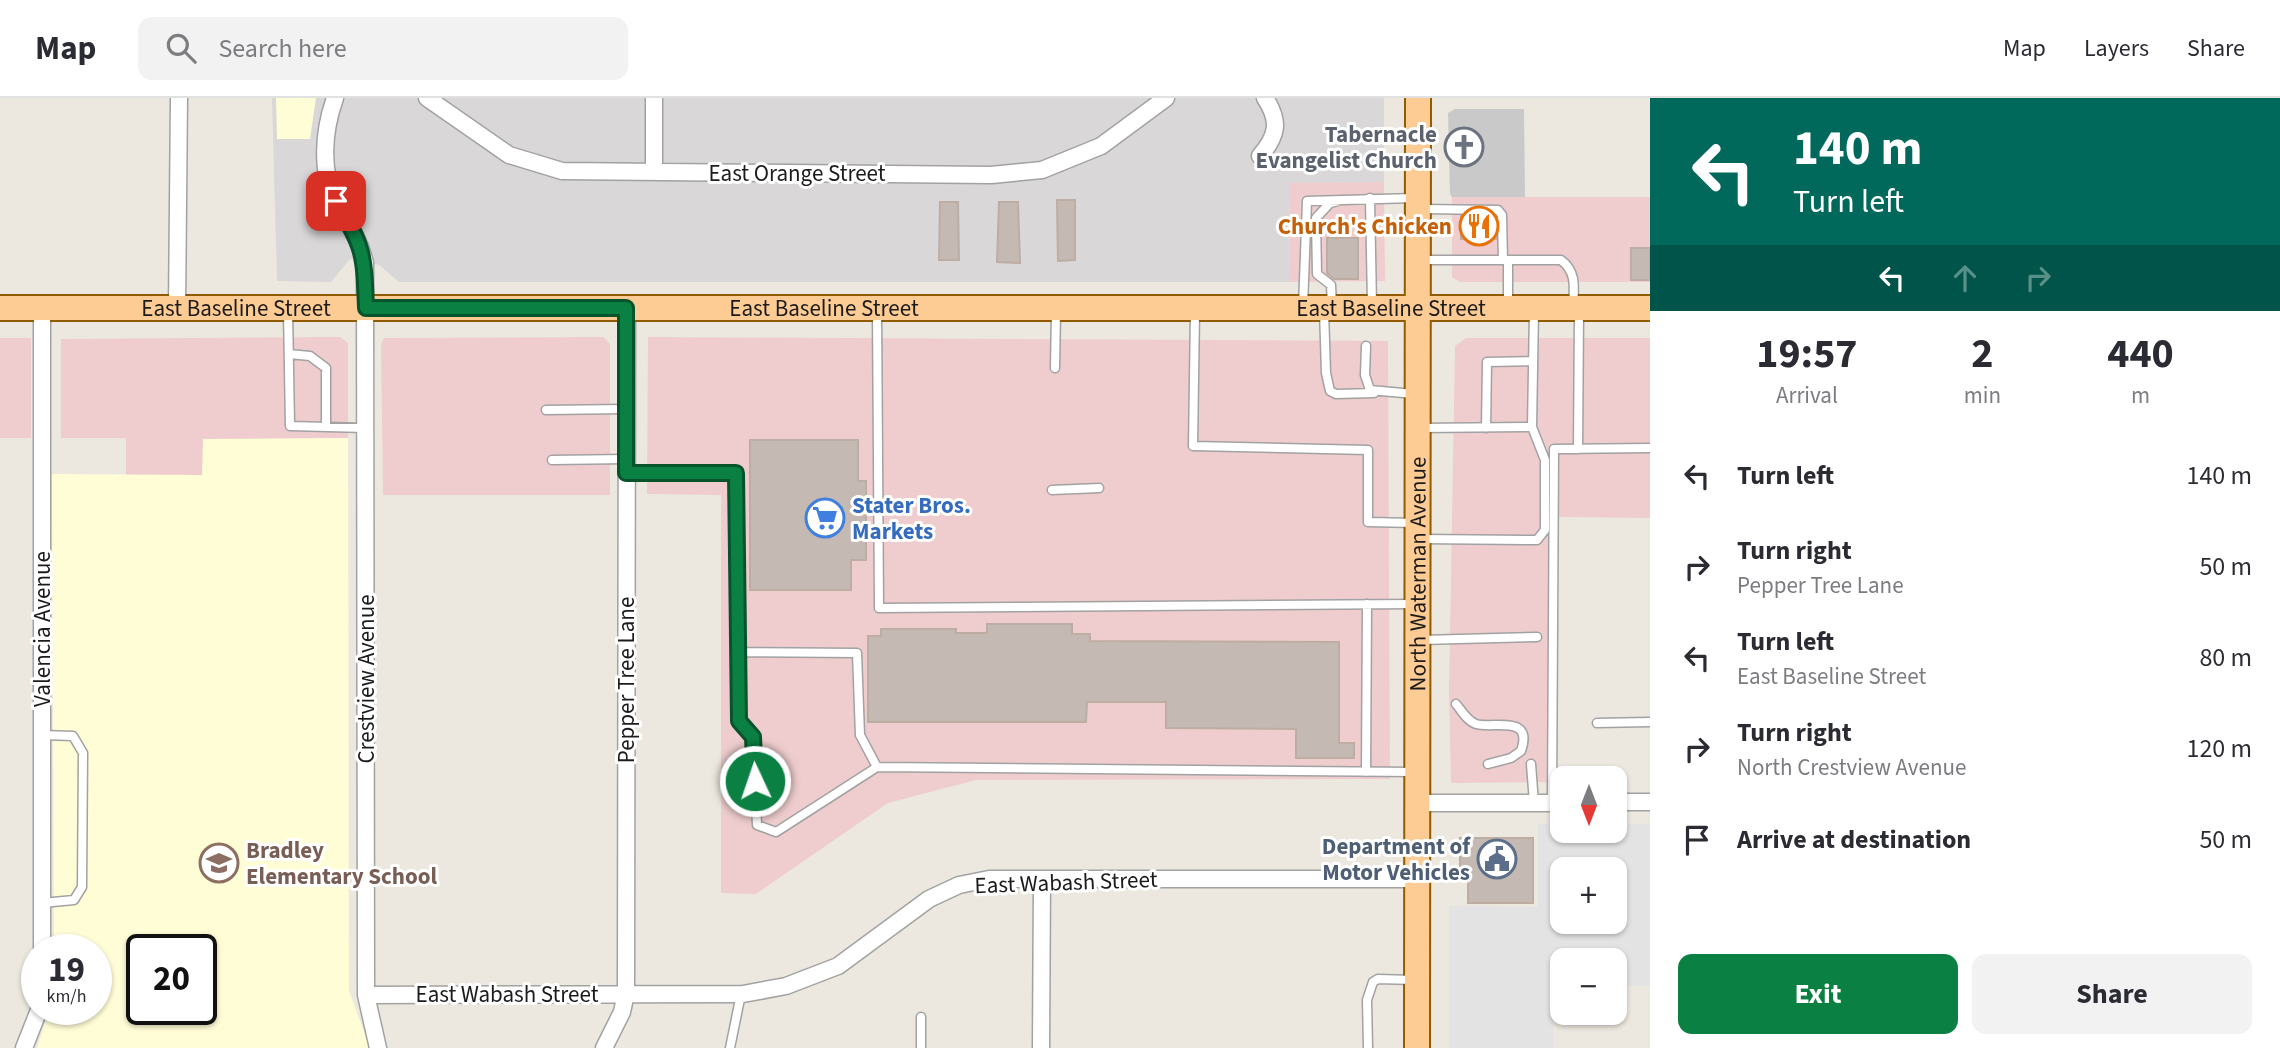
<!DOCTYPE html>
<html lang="en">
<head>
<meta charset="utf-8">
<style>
	:root { --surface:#fff; --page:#f2f2f3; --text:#2b2b33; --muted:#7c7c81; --line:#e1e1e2; --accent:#0b8043 }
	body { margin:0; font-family:"Source Sans 3",sans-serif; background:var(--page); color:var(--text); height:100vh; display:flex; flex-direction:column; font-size:26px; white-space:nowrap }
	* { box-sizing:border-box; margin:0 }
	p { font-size:23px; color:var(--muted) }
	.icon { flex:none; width:38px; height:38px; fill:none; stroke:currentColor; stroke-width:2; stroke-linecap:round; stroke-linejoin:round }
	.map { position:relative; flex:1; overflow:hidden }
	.details { display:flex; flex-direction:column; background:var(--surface); width:630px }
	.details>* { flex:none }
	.guide { background:#00695c; color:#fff; overflow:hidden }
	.needle { width:46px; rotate:180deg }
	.buttons { position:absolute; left:1550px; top:668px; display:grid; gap:14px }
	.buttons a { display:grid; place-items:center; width:77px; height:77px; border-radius:14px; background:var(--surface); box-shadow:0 2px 5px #0004; font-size:35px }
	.speed { position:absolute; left:21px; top:836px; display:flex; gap:14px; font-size:35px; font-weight:700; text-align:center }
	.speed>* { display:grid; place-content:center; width:91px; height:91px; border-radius:50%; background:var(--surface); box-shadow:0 2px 5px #0004; line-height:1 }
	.speed small { font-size:18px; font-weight:400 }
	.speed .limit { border:4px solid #111; border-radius:10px; background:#fff; color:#111 }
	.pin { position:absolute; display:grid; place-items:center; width:60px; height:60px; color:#fff; margin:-30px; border-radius:14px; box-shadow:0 4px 10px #0006 }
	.me { position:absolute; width:77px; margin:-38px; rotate:357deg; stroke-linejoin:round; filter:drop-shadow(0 0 5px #0008) }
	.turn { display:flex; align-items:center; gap:24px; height:147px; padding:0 28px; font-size:32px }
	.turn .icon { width:91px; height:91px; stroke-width:2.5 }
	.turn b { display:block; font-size:49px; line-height:60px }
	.lanes { display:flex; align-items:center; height:66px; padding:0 28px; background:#0003; justify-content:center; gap:35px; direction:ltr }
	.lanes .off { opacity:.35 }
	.eta { display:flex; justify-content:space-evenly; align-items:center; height:119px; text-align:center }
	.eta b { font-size:42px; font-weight:700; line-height:49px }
	.primary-button { display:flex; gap:14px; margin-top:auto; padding:14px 28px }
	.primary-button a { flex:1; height:80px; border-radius:14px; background:var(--accent); color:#fff; font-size:28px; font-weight:700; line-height:80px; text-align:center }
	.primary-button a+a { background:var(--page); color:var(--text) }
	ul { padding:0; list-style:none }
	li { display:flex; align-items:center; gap:21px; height:91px; padding:0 28px }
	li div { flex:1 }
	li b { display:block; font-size:26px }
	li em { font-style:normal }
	header { display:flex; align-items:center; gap:42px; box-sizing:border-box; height:98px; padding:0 35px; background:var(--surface); border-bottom:2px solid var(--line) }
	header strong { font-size:33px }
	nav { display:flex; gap:38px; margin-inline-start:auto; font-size:24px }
	.search { width:490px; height:63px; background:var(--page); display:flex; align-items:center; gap:18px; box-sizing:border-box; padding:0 24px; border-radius:14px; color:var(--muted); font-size:26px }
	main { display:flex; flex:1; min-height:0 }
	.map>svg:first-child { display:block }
</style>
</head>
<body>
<header>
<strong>Map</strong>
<div class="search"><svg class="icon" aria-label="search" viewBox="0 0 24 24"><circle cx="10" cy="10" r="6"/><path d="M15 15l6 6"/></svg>Search here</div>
<nav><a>Map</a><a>Layers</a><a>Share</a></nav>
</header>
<main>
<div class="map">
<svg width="1650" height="950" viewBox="0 0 1650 950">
	<rect width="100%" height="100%" fill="#ede8df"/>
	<path fill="#d9d7d7" d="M272 0H1384V84L1289 85 1290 184H399L379 167 350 161 331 184 277 183Z"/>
	<path fill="#efcdce" d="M1384 84 1385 183 1290 184 1289 85Z
		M1452 99H1650V184H1460L1452 179Z
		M340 239 348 245V340L203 341V377H126V340H61V241Z
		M603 239 610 246V397H383L381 246 384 240Z
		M648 239 1388 243 1390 681 976 682 888 705 756 796 721 795V397L647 396Z
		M0 240H31V340H0Z
		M1466 240H1650V420L1557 419 1555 684 1451 685 1449 594 1455 248Z"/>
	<path fill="#fffdd6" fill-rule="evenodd" d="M276 0H316L310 41H277Z
		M348 340 349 893 370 950H37L49 912H96V852H54L52 376 202 377 203 341ZM142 852H201V912H142Z"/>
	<path fill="#c9c9c9" d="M1455 11H1524L1525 99H1452L1450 96 1448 15Z"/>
	<path fill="#e3e3e3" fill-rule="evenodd" d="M1538 726H1563V733H1615V726H1650V888H1615V863H1563V888L1553 889V950H1449V808L1538 809ZM1563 772H1615V824H1563Z"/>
	<path fill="#c4bab3" stroke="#beada2" stroke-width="2" d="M1057 102H1075V162L1058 163Z
		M940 104H958L959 162H939Z
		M999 104H1018L1020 165 997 164Z
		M1461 118 1495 119 1496 141H1461Z
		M1327 140H1358V181H1334L1327 175Z
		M1631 150H1650V182H1631Z
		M750 342H858V383H866V462H851V492H750Z
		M987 526H1072V536H1090V543L1339 544V645H1354V660H1296V631L1166 630V604H1087L1086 624H868V538H881V531H956V535H987Z
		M1460 740H1533V805H1468V781H1460Z"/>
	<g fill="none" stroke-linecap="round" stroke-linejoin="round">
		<defs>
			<path id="service" d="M1370 100 1372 207
				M1420 111 1498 112 1502 117 1503 162
				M1422 162H1561C1577 174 1574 190 1573 208
				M1508 162V207
				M1332 208 1331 187 1317 176 1316 120 1330 105 1338 103
				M1303 209 1307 103 1415 100
				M877 212 879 510 1415 506
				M1324 212 1326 275 1330 293 1336 296 1374 295
				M288 213 290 328 365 330
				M1195 214 1193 348 1368 352V424L1415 425
				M1366 248 1365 277 1370 292 1414 296
				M289 256 310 258 326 270V329
				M1055 270 1056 213
				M546 312 627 311
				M1420 330 1532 329 1534 212
				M1486 330 1487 264 1533 263
				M1578 351 1579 213
				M552 362 627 361
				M627 375H736L737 554
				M1052 392 1099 390
				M1421 441 1537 442 1545 432V362L1532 329
				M1421 542 1537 539
				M1456 606C1462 613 1467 623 1476 626 1493 631 1534 616 1521 653L1511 660 1488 666
				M1597 625 1650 624
				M42 637 73 638 83 655 82 789 74 802 42 805
				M1531 666 1534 705
				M877 669 860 637 857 555 737 554 739 623 753 639 757 727 776 734 877 669 1414 674
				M1366 674 1367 506
				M1552 705 1554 351 1650 350
				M921 919V950
				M730 950 741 896
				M1368 950 1367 902 1373 884 1378 881 1414 882"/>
			<path id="minor" d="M335 0C323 34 320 74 337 106 348 126 360 142 365 165L366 897 378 950
				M427 0 509 57 562 73 991 77 1042 72 1101 48 1166 0
				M654 0V74
				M1260 58C1278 37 1280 23 1265 0
				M177 211 179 0
				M1615 704H1650
				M1417 705H1563
				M42 852V210
				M366 897 743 896 786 888 838 868 929 801 959 787 989 781H1417
				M24 950 39 912
				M604 950 622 914 626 895 627 210
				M1041 950 1042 781"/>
			<g id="primary">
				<path id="s1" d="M0 210H1650"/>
				<path id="s2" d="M1417 950 1418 0"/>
			</g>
		</defs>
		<use href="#service" stroke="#a2a2a2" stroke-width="11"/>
		<use href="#minor" stroke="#a2a2a2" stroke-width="19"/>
		<use href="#primary" stroke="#915b00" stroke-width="28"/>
		<use href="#service" stroke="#fff" stroke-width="8"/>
		<use href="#minor" stroke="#fff" stroke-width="16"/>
		<use href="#primary" stroke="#fdcb94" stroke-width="24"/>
	</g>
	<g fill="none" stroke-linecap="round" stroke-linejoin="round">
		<defs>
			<path id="route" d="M336 103C364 150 364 155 366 210H626V375H736L739 623 753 639 755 683"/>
		</defs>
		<use href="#route" stroke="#07532c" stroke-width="18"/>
		<use href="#route" stroke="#0b8043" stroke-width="12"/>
	</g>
	<defs>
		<symbol id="church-ring" viewBox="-11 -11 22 22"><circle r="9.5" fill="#fff" stroke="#6b7280" stroke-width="1.5"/><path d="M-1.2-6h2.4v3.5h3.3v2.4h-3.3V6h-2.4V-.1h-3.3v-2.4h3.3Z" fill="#6b7280"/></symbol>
		<symbol id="restaurant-ring" viewBox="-11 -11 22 22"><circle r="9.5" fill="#fff" stroke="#e8710a" stroke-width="1.5"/><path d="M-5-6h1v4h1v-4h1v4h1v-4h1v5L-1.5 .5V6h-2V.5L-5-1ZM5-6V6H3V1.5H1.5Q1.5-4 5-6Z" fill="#e8710a"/></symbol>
		<symbol id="supermarket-ring" viewBox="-11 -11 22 22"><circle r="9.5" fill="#fff" stroke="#3f7fe0" stroke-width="1.5"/><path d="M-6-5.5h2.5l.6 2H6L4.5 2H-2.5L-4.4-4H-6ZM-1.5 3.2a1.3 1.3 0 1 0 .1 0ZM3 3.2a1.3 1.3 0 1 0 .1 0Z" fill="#3f7fe0"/></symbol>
		<symbol id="civic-ring" viewBox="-11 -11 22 22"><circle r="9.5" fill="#fff" stroke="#5c6f8a" stroke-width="1.5"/><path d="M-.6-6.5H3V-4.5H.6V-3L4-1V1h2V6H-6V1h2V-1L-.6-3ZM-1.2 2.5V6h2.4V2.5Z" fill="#5c6f8a"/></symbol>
		<symbol id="school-ring" viewBox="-11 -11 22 22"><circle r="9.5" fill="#fff" stroke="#8d6e63" stroke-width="1.5"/><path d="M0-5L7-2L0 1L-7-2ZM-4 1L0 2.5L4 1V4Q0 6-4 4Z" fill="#8d6e63"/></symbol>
	</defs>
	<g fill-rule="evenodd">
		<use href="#church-ring" x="1442" y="27" width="44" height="44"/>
		<use href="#restaurant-ring" x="1457" y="106" width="44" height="44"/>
		<use href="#supermarket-ring" x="803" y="398" width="44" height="44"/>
		<use href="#civic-ring" x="1475" y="739" width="44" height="44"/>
		<use href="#school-ring" x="197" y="743" width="44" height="44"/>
	</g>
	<g text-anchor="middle" stroke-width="6" stroke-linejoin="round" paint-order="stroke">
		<g font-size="23" font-weight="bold" fill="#5b616d" stroke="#fff" text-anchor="end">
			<text x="1437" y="44">Tabernacle<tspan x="1437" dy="26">Evangelist Church</tspan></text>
		</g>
		<g font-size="23" fill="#1b1b1b" stroke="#fff">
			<text x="797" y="83">East Orange Street</text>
			<text dy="8" stroke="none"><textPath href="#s1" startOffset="236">East Baseline Street</textPath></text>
			<text dy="8" stroke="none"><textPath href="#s1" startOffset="824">East Baseline Street</textPath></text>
			<text dy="8" stroke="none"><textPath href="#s1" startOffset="1391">East Baseline Street</textPath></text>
			<text dy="8" stroke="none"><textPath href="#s2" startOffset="474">North Waterman Avenue</textPath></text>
			<text transform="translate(42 531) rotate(-90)" y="8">Valencia Avenue</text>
			<text transform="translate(366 581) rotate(-90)" y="8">Crestview Avenue</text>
			<text transform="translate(626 582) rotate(-90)" y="8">Pepper Tree Lane</text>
			<text transform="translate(1066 784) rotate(-2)" y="8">East Wabash Street</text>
			<text x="507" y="904">East Wabash Street</text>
		</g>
		<g font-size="23" font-weight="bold" fill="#c56008" stroke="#fff" text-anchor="end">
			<text x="1452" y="136">Church's Chicken</text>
		</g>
		<g font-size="23" font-weight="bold" fill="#366cbe" stroke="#fff" text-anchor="start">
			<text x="852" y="415">Stater Bros.<tspan x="852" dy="26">Markets</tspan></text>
		</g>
		<g font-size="23" font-weight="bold" fill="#4e5e75" stroke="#fff" text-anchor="end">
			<text x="1470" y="756">Department of<tspan x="1470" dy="26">Motor Vehicles</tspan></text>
		</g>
		<g font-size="23" font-weight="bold" fill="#785e54" stroke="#fff" text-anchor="start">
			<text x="246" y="760">Bradley<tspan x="246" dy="26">Elementary School</tspan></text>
		</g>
	</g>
</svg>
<div class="buttons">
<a><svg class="needle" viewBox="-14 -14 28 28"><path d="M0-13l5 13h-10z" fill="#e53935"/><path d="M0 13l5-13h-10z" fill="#7c7c81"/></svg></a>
<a>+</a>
<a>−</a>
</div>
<div class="speed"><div>19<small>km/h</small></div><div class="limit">20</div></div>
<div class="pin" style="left:336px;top:103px;background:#d93025"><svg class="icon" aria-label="arrive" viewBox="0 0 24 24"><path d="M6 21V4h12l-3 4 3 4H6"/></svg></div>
<svg class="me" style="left:755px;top:683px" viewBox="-20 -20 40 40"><circle r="17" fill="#0b8043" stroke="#fff" stroke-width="3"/><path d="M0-11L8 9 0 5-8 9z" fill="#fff"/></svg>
</div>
<section class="details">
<div class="guide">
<div class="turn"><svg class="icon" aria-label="left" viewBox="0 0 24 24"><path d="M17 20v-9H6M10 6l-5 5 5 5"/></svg><div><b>140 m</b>Turn left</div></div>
<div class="lanes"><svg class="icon" aria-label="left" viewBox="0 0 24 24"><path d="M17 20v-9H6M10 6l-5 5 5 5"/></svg><svg class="icon off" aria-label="ahead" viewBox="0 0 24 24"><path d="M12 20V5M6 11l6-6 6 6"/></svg><svg class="icon off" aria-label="right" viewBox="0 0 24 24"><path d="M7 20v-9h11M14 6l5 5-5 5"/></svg></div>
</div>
<div class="eta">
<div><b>19:57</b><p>Arrival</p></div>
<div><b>2</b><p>min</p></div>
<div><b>440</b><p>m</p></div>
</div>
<ul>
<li><svg class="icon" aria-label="left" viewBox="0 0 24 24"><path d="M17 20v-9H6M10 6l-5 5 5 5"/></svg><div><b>Turn left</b></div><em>140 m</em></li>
<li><svg class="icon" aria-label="right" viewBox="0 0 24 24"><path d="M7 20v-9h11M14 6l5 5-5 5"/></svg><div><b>Turn right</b><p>Pepper Tree Lane</p></div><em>50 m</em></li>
<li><svg class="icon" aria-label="left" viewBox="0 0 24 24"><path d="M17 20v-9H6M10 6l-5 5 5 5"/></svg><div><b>Turn left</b><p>East Baseline Street</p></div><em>80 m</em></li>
<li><svg class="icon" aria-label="right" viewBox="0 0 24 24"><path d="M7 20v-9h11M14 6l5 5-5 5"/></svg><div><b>Turn right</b><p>North Crestview Avenue</p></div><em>120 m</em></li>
<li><svg class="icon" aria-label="arrive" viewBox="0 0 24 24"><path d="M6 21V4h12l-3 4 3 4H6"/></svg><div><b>Arrive at destination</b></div><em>50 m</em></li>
</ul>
<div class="primary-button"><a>Exit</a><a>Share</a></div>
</section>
</main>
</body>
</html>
